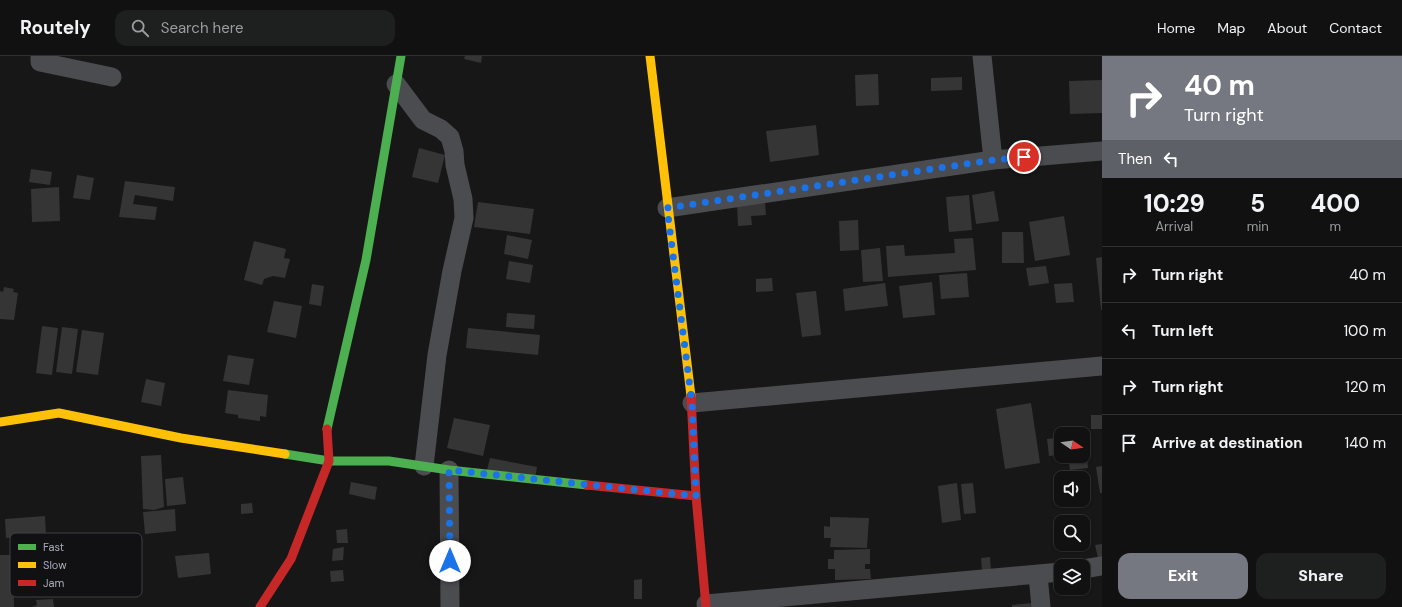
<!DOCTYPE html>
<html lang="en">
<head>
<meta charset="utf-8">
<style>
	:root { --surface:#111; --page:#1e1f1f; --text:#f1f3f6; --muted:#9c9d9f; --line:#303131; --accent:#757880 }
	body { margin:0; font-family:"DM Sans",sans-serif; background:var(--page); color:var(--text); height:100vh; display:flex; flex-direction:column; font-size:15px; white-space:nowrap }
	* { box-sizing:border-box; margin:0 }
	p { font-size:13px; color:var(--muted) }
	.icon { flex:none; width:22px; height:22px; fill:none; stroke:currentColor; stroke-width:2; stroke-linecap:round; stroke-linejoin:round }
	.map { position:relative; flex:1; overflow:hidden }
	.panel { display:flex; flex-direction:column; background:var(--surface); width:300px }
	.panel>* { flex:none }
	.guide { background:#757880; color:#fff; overflow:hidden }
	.needle { width:26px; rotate:103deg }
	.fabs { position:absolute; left:1054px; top:371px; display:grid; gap:8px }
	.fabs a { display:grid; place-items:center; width:36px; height:36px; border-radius:8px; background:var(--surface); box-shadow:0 1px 3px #0004,0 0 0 1px var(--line); font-size:20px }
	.pin { position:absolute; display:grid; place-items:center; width:34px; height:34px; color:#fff; margin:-17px; border:2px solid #fff; border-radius:50%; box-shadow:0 1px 4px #0007 }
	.me { position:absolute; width:44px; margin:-22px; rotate:0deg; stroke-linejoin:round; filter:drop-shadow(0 0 3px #0008) }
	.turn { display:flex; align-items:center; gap:14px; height:84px; padding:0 16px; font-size:18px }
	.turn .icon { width:52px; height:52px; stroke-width:2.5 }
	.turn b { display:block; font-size:28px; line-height:34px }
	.then { display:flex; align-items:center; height:38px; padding:0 16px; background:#0003; gap:8px; font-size:15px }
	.eta { display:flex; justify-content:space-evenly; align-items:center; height:68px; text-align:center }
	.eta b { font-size:24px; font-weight:800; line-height:28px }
	.cta { display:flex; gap:8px; margin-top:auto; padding:8px 16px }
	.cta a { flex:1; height:46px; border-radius:12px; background:var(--accent); color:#fff; font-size:16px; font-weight:800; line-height:46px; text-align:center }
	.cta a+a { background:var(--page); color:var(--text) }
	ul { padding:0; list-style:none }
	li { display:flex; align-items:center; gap:12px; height:56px; padding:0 16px; border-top:1px solid var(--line) }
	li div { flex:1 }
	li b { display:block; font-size:15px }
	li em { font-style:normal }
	header { display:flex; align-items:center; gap:24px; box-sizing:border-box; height:56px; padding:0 20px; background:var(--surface); border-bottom:1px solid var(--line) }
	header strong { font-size:19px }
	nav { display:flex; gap:22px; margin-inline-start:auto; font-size:14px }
	.search { width:280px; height:36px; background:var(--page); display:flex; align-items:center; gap:10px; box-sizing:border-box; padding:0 14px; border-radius:12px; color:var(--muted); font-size:15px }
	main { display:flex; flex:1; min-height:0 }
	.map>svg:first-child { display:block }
</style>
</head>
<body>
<header>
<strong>Routely</strong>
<div class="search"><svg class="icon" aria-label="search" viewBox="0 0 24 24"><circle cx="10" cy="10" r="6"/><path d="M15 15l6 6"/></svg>Search here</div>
<nav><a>Home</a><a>Map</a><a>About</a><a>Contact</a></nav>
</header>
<main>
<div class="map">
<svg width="1102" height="551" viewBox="0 0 1102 551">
	<rect width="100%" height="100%" fill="#171717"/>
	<path fill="#353536" d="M465 0H482L481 7 464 3Z
		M878 18 879 49 856 50 855 19Z
		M962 21V34L931 35V22Z
		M1102 24V57L1070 58 1069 25Z
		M816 69 819 99 770 106 766 75Z
		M419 92 445 99 438 127 412 121Z
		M31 113 52 116 50 129 29 126Z
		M77 119 94 122 90 144 73 142Z
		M125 125 175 131 173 145 135 139 133 148 157 151 155 164 119 161Z
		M59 131 60 165 32 166 31 133Z
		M994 135 999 165 976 168 972 139Z
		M969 139 972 174 949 176 946 141Z
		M478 146 534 153 530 178 474 171Z
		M765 147 766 159 751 160 752 169 738 170 737 149Z
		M1064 160 1070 199 1035 205 1029 166Z
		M858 164 859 194 840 195 839 165Z
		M1002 176H1023L1024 207H1002Z
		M507 179 532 184 528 203 504 198Z
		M973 182 976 214 888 221 886 190 904 189 905 200 955 197 954 183Z
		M254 185 286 193 284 202 290 203 285 222 273 220 264 223 262 229 244 224Z
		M880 192 883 225 863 226 861 194Z
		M1102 201V254H1101L1096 202Z
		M509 205 533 209 530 227 506 223Z
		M1046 210 1049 227 1029 230 1026 212Z
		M967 217 969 241 941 243 939 219Z
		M772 222 773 235 756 236V223Z
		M932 226 935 259 903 262 899 230Z
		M885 227 888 250 845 255 843 233Z
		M1072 227 1074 246 1056 247 1054 228Z
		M312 228 324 230 321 250 309 248Z
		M4 231 14 233 13 236 18 237 14 264 0 263V235L3 236Z
		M816 235 821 279 802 281 796 237Z
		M274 245 302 250 296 282 267 276Z
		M507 257 535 259 534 273 506 271Z
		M42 270 58 272 52 319 36 317Z
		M62 271 78 273 72 318 56 316Z
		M468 272 540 279 538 299 466 292Z
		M82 274 104 277 98 319 76 316Z
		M228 299 254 303 249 329 223 325Z
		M146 323 165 327 161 350 141 346Z
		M228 334 268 339 266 361 260 360V365L238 362V359L225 357Z
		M1031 347 1040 407 1005 413 996 353Z
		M1091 359H1102V373H1091Z
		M454 362 490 369 483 400 447 392Z
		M1056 382 1058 399 1049 400 1047 383Z
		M1083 384H1085L1088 412 1070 414 1068 400H1083Z
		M161 399 164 451 154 454 143 453 141 400Z
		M490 402 537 411 535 423 487 414Z
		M1102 410V437H1100L1096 411Z
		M183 421 186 448 167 450 165 423Z
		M351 426 377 431 375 444 349 438Z
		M957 427 961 464 942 467 938 430Z
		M973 427 976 457 964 458 961 428Z
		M252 447 253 457 241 458V448Z
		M175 453 176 475 145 478 143 456Z
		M45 460 46 479 6 482 5 463Z
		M830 461 869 462 867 492 830 491 831 482H824V470L830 471Z
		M1078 463 1079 466H1064V465Z
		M347 473 348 487H337L336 474Z
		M1102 488V501L1098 502 1095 489Z
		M344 491 343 504 332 505 333 493Z
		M870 493V508H865V513H870L871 523 835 524V513H828V503H834V494Z
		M209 497 211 518 178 522 175 500Z
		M0 499H13L14 551H0Z
		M990 501 991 514 982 515 981 502Z
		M343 514 344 525 331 526 330 515Z
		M642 523V543H634V524Z
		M53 543 54 551H32L37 549 36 544Z
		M1033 547V551H1012V549Z"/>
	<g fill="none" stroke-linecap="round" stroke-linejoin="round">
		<path stroke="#4b4c50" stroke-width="19" d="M40 0V6L112 21
			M396 28 423 64 441 73 450 81 454 95 455 109 463 143 464 162 452 215 437 299 424 410
			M993 104 1102 95
			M667 152 993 104 982 0
			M692 347 1102 310
			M449 414 450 551
			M1083 513 1102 510
			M1038 519 1041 551
			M706 548 1061 516"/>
		<path stroke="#4caf50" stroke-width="9" d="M327 373 366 204 401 0
			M285 398 329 405H389L449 414 587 429"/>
		<path stroke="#ffc107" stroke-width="9" d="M650 0 691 340
			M0 366 59 357 181 382 285 398"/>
		<path stroke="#c62828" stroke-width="9" d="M691 340 696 440 706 551
			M587 429 696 440
			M260 551 291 503 329 405 327 373"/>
	</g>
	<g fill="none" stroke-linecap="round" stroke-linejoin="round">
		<path stroke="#1a73e8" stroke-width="7" stroke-dasharray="0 12.6" d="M450 505 449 414 696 440 692 347 667 152 993 104 1024 101"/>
	</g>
	<rect x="10" y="477" width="132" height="64" rx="6" fill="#111113" stroke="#3e4045" stroke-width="1"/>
	<rect x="18" y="488" width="18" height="6" fill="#4caf50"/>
	<rect x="18" y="506" width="18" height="6" fill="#ffc107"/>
	<rect x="18" y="524" width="18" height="6" fill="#c62828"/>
	<g font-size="11" fill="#a8adb8">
		<text x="43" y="495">Fast</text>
		<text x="43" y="513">Slow</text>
		<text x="43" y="531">Jam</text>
	</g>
</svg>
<div class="fabs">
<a><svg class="needle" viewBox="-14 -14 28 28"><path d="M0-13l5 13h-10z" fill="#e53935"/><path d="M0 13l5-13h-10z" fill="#9c9d9f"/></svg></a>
<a><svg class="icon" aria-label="sound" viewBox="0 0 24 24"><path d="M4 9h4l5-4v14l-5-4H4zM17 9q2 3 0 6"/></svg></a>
<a><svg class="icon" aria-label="search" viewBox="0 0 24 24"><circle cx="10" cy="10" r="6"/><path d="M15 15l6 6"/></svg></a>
<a><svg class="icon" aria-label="layers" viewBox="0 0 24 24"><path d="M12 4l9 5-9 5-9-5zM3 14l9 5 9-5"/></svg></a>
</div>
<div class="pin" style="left:1024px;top:101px;background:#d93025"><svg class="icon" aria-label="arrive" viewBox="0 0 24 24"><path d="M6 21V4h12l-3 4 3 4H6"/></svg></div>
<svg class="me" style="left:450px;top:505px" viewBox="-20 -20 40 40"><circle r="19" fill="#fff"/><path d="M0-13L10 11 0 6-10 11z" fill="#1a73e8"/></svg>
</div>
<section class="panel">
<div class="guide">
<div class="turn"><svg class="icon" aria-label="right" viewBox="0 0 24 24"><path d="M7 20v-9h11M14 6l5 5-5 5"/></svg><div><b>40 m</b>Turn right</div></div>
<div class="then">Then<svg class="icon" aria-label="left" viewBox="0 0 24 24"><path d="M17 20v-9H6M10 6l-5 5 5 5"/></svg></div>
</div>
<div class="eta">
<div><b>10:29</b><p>Arrival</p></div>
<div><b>5</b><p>min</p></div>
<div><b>400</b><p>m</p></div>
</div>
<ul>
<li><svg class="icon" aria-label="right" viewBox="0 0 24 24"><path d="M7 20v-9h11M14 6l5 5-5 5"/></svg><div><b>Turn right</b></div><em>40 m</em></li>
<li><svg class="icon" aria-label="left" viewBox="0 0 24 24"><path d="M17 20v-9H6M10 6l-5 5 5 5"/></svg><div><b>Turn left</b></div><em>100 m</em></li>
<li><svg class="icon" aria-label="right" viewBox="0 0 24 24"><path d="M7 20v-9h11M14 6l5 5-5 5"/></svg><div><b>Turn right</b></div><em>120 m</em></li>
<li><svg class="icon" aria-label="arrive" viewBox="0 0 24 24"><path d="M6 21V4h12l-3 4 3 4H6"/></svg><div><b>Arrive at destination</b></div><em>140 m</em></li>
</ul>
<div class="cta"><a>Exit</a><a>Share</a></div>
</section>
</main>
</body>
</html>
